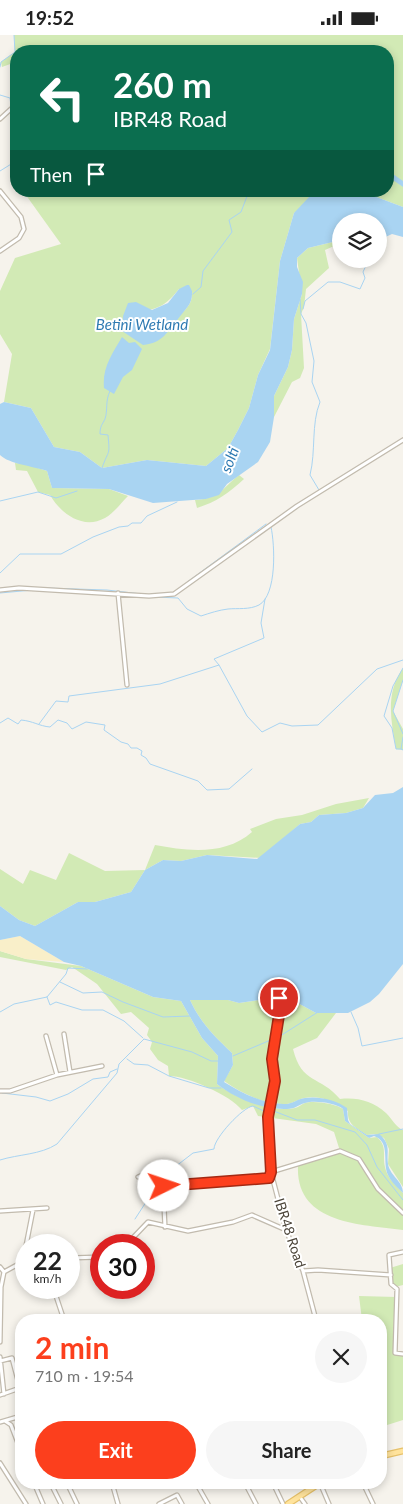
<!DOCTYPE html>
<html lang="en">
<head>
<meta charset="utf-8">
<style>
	:root { --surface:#fff; --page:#f6f6f6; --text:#222; --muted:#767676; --accent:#fc3f1d }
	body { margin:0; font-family:Lato,sans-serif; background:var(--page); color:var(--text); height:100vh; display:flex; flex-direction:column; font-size:19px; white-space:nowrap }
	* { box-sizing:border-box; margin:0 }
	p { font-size:16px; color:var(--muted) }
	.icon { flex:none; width:28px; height:28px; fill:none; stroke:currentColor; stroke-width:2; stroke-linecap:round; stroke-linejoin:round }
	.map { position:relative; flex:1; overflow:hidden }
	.panel { position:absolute; left:15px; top:1279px; width:372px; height:175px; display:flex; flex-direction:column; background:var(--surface); border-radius:20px; box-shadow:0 2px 8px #0003 }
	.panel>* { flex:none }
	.top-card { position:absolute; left:10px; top:10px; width:384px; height:152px; border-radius:20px; box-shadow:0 2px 8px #0003; background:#0b6e4f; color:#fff; overflow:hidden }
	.buttons { position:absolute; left:332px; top:178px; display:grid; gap:10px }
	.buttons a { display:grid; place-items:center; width:55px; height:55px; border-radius:50%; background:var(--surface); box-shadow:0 2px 8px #0003; font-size:25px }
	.speed { position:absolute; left:15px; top:1199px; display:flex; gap:10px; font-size:25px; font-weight:700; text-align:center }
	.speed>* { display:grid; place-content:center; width:65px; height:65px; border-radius:50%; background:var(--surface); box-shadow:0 2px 8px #0003; line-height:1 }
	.speed small { font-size:12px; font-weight:400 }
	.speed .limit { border:8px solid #d22; background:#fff; color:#111 }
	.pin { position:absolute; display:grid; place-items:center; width:42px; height:42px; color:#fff; margin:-21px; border:2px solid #fff; border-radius:50%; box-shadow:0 1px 5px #0007 }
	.me { position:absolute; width:55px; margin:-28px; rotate:86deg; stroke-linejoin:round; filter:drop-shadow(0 0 4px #0008) }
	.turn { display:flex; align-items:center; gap:18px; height:105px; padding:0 20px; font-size:22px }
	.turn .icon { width:65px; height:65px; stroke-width:2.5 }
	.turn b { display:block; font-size:35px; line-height:42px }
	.then { display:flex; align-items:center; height:48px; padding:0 20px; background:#0003; gap:10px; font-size:19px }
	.round { display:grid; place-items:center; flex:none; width:52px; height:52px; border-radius:26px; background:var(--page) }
	.head { display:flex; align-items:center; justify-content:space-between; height:85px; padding:0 20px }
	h1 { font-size:30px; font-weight:700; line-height:38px; color:var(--accent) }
	.button { display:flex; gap:10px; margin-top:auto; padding:10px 20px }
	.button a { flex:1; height:58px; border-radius:30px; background:var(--accent); color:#fff; font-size:20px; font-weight:700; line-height:58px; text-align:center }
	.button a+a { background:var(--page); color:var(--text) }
	.status { display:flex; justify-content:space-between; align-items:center; height:35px; padding:0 25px; background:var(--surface); direction:ltr }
	.status svg { height:14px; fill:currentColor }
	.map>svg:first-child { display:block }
</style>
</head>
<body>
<div class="status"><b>19:52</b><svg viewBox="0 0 49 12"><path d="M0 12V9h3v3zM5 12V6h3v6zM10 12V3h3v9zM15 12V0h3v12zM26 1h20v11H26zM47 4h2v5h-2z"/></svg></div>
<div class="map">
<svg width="403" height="1469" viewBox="0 0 403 1469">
	<rect width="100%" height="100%" fill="#f6f3ec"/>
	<path fill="#d2eab5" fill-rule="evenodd" d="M14 0H403V172L371 160 329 161 294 178 280 226 270 314 258 340 249 373 238 395 228 413 206 431 147 425 102 433 80 417 54 412 31 373 4 367 12 319 0 299V256L15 223 61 209 23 156H388V16H16V27L2 32 1 27 15 17ZM179 254 192 256C193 271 184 274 177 284 169 296 167 299 154 307L121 292 126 277C152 275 162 276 179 254Z
		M341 205V208L325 215 329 233 306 254 304 272 301 279 304 333 300 343 292 347 274 382V361L288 332 292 315 294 284 302 259 297 223 308 213Z
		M15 428 26 429 47 436 52 453 109 454 128 461C121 468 114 478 105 483 83 495 61 479 50 460L38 457 27 436 16 435Z
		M239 440 244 444C229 458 216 467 197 473L195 465C221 463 220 455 239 440Z
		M403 633V645L393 676 403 694V715L396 714C391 686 385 658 403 633Z
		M369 763 363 773 346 778 319 780 311 787 300 789 261 823 207 820 181 826 163 825 145 835 131 857 95 867H78L35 891 19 885 0 871V834L23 849 30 835 56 845 69 818 105 836 145 835 155 810C187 816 225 821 252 797L250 794 276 784 302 780 336 769Z
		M0 916 26 924 81 931 153 962 181 966 202 1003 218 1021 217 1049C235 1063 273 1078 295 1073 299 1072 302 1069 305 1068 313 1065 337 1069 343 1074L345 1086 369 1103 377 1102C388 1112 382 1120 385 1132 387 1143 396 1150 403 1158V1195C360 1189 295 1189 298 1130L340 1116 334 1097 316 1089 258 1081 253 1071 242 1075C230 1060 187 1041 169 1041L168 1031 158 1025 150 1014 152 1007 147 1000 149 993 131 977 121 979 97 949 72 932 66 935 0 922Z
		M285 961 316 978H336L317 1003 293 1014C302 1050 320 1040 340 1064 357 1062 373 1066 386 1078 392 1084 396 1092 403 1095V1152L388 1129 389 1114 384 1103 374 1099 367 1100C357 1093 347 1090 348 1076 335 1067 321 1060 304 1063 296 1065 291 1070 282 1069 261 1068 241 1058 224 1046L233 1030 232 1018C214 1001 200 987 190 965H228L239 968Z
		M403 1229V1250L395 1252 391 1249 390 1233Z
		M359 1261 397 1262 395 1318 403 1319V1385L384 1391 381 1384V1285H362Z"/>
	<path fill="#f9efc9" d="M20 901 64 927 26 924 0 916V905Z"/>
	<path fill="#a9d4f2" d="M324 158 329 161 371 160 403 172V202L392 199 379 205V186H341V205L308 213 297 223V232L303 247 302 259 294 284 292 315 288 332 274 361V382L270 407 258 427 227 449 219 460 206 464 153 468 109 454 52 453 47 436C33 431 9 429 0 420V369L4 367 31 373 54 412 80 417 102 433 147 425 206 431 228 413 238 395 249 373 258 340 270 315 280 226 294 178 310 161Z
		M187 250H189L192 256C193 270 185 274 178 284 167 297 163 308 143 310L122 296 123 281 128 268 136 267 152 275 168 268 179 254Z
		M122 302 129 308 135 307 142 314 132 335 123 342 114 359 104 353C102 333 112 319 122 302Z
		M403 752V929L379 959 370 967 348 978H316L285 961 239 968 228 965H190C200 987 214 1001 232 1018L233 1030 224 1047C242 1058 261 1068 283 1069 291 1070 297 1064 305 1063 319 1061 336 1065 347 1073L348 1085 350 1089 367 1100 379 1099C392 1110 386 1117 388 1129 390 1141 403 1146 403 1158 398 1153 391 1147 388 1140 382 1127 391 1107 374 1101L369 1103 345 1086 343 1074C336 1068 314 1065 305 1068 298 1070 295 1074 287 1074 263 1075 236 1064 217 1049L218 1021 202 1003 181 966 153 962 81 931 64 927 20 901 0 905V871L19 885 35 891 78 867H95L131 857 145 835 163 825 181 826 207 820 257 824 300 789 311 787 319 780 346 778 363 773 375 760 393 758Z"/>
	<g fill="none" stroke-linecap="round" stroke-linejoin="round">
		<path stroke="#a9d4f2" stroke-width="1" d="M0 32 1 27 15 17 14 0
			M0 60 10 63 11 71
			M12 75H16
			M16 85V87
			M16 89 12 109 16 113
			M0 136 16 126
			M379 208 387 200
			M193 259 201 252 203 236 232 197 229 185 241 177 249 156
			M300 264 301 279 306 288 314 326 312 347 320 367C311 389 316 416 310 440L319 455
			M303 274 305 266 328 247H340L360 254 365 243 363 237 369 224
			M102 433C109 413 110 422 108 400L100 399C100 391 102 390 105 384 108 375 105 366 110 356
			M0 466 38 457 56 463 77 456
			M269 489 296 470
			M0 538 20 519H61L93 502 119 492 128 491 132 488H141L147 481 177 467
			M186 548 266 489
			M13 552 107 555 141 559
			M0 558 33 555
			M132 561 178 563 187 574 201 581C210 578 219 575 228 574 238 573 249 575 259 570 277 560 275 510 271 492
			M219 630 247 681 262 697 280 688 292 691 318 690 377 634 403 625
			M403 645 393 676 403 699
			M0 688 8 683 18 689 21 685C33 686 39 691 50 692L58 685 67 688 72 694 86 687 105 690 104 695 121 707 128 709 131 713H137L142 716 141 720 146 723 150 729 198 746 207 755 229 754 252 734
			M39 689 56 666 68 667 69 661 160 649 219 630 214 624 264 603 261 588 265 564
			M403 702 401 714 403 715
			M401 714H396L392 693 384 681 393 651 403 633
			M60 947 83 958 102 957 123 967 163 982 190 981
			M47 962 50 970 56 967 82 975H103L124 986 143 1003
			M0 977 14 969 47 962 66 939 68 933 87 934
			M351 977 358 993 362 1011 403 1003
			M277 1003 318 977
			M233 1021 273 1004
			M127 1024 134 1029 148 1030 169 1041 209 1053H221
			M2 1058 36 1062 50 1066 68 1059 93 1044 108 1042 110 1037 117 1034
			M271 1075 297 1085H315L355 1097 367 1110 377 1132 403 1165
			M379 1099 403 1094
			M0 1125C19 1119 40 1120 57 1109L117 1038 119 1029 144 1004 192 1017 211 1026H218
			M135 1184 148 1164 147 1162 157 1149 160 1150 171 1135 193 1118 214 1114C214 1103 243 1072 253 1071L266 1077"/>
		<path stroke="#a9d4f2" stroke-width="5" d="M388 144 390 140 403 149
			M325 156 331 159 349 156
			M374 156H376"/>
		<defs>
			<path id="minor" d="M0 84 12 73
				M0 156 21 182 24 194 19 203 0 216
				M0 555 19 553 149 561 174 559 297 471 403 405
				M118 558 127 650
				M279 963 280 974 272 1024 275 1046 268 1082 271 1137 286 1195 303 1236 316 1285
				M64 999 70 1037
				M46 1001 57 1040
				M0 1056H10L57 1040 102 1031
				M138 1142 156 1134 164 1151
				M0 1176 47 1173
				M165 1192 163 1151 269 1143 271 1137 340 1116 359 1124 378 1154 403 1178
				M126 1210 148 1187 188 1196 233 1187 252 1180 286 1195
				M403 1217 389 1220 391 1249 397 1254 395 1318 403 1319
				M69 1223 101 1222
				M23 1226 33 1175
				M0 1232 4 1237
				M303 1236 318 1235 391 1240
				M53 1252 64 1285
				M0 1307 1 1252 4 1237 26 1225
				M0 1322 4 1359
				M0 1326 12 1323 21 1357
				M0 1360 20 1353
				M5 1386 11 1390 21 1416
				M0 1387 21 1381
				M0 1428 26 1469
				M34 1448 43 1469
				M67 1448 77 1469
				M112 1448 118 1469
				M196 1448 208 1469
				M245 1448 256 1469
				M273 1448 283 1469
				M320 1448 329 1469
				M363 1448 373 1469
				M300 1462 305 1469
				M61 1469 52 1451 61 1448
				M159 1469 177 1460 182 1469"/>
			<path id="major" d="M381 1421 403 1416
				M288 1469 320 1448"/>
		</defs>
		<use href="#minor" stroke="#c2bbae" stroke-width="5.5"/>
		<use href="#major" stroke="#e6c16a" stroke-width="7"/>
		<use href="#minor" stroke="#fff" stroke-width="3"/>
		<use href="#major" stroke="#ffe39c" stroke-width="4.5"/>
	</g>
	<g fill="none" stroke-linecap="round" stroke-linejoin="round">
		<defs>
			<path id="route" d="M164 1151 269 1143 271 1137 268 1082 275 1046 272 1024 280 974 279 963"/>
		</defs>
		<use href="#route" stroke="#a42913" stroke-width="12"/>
		<use href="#route" stroke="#fc3f1d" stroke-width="9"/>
	</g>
	<g text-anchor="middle" stroke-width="4" stroke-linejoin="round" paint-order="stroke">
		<g font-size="14" fill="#4b4439" stroke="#fff">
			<text transform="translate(290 1198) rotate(72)" y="5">IBR48 Road</text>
		</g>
		<g font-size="15" font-style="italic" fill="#2e7ab2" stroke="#fff">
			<text x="142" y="295">Betini Wetland</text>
			<text transform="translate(230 425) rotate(-70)" y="5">solti</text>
		</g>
	</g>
</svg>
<div class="buttons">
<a><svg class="icon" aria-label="layers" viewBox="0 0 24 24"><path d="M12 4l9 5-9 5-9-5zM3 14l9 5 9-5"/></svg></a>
</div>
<div class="speed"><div>22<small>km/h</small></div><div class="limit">30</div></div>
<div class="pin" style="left:279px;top:963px;background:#d93025"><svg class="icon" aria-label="arrive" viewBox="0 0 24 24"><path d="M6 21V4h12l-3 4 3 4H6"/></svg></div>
<svg class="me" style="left:164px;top:1151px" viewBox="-20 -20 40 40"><circle r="19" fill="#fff"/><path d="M0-13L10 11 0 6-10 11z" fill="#fc3f1d"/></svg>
<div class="top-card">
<div class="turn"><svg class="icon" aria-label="left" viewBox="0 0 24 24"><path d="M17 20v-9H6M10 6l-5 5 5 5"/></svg><div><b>260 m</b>IBR48 Road</div></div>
<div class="then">Then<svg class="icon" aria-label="arrive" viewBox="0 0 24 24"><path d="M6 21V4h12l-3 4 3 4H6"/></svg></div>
</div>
<section class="panel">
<div class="head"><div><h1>2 min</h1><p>710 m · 19:54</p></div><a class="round"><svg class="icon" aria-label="close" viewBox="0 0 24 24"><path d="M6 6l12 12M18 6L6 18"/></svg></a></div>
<div class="button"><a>Exit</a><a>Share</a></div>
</section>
</div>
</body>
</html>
